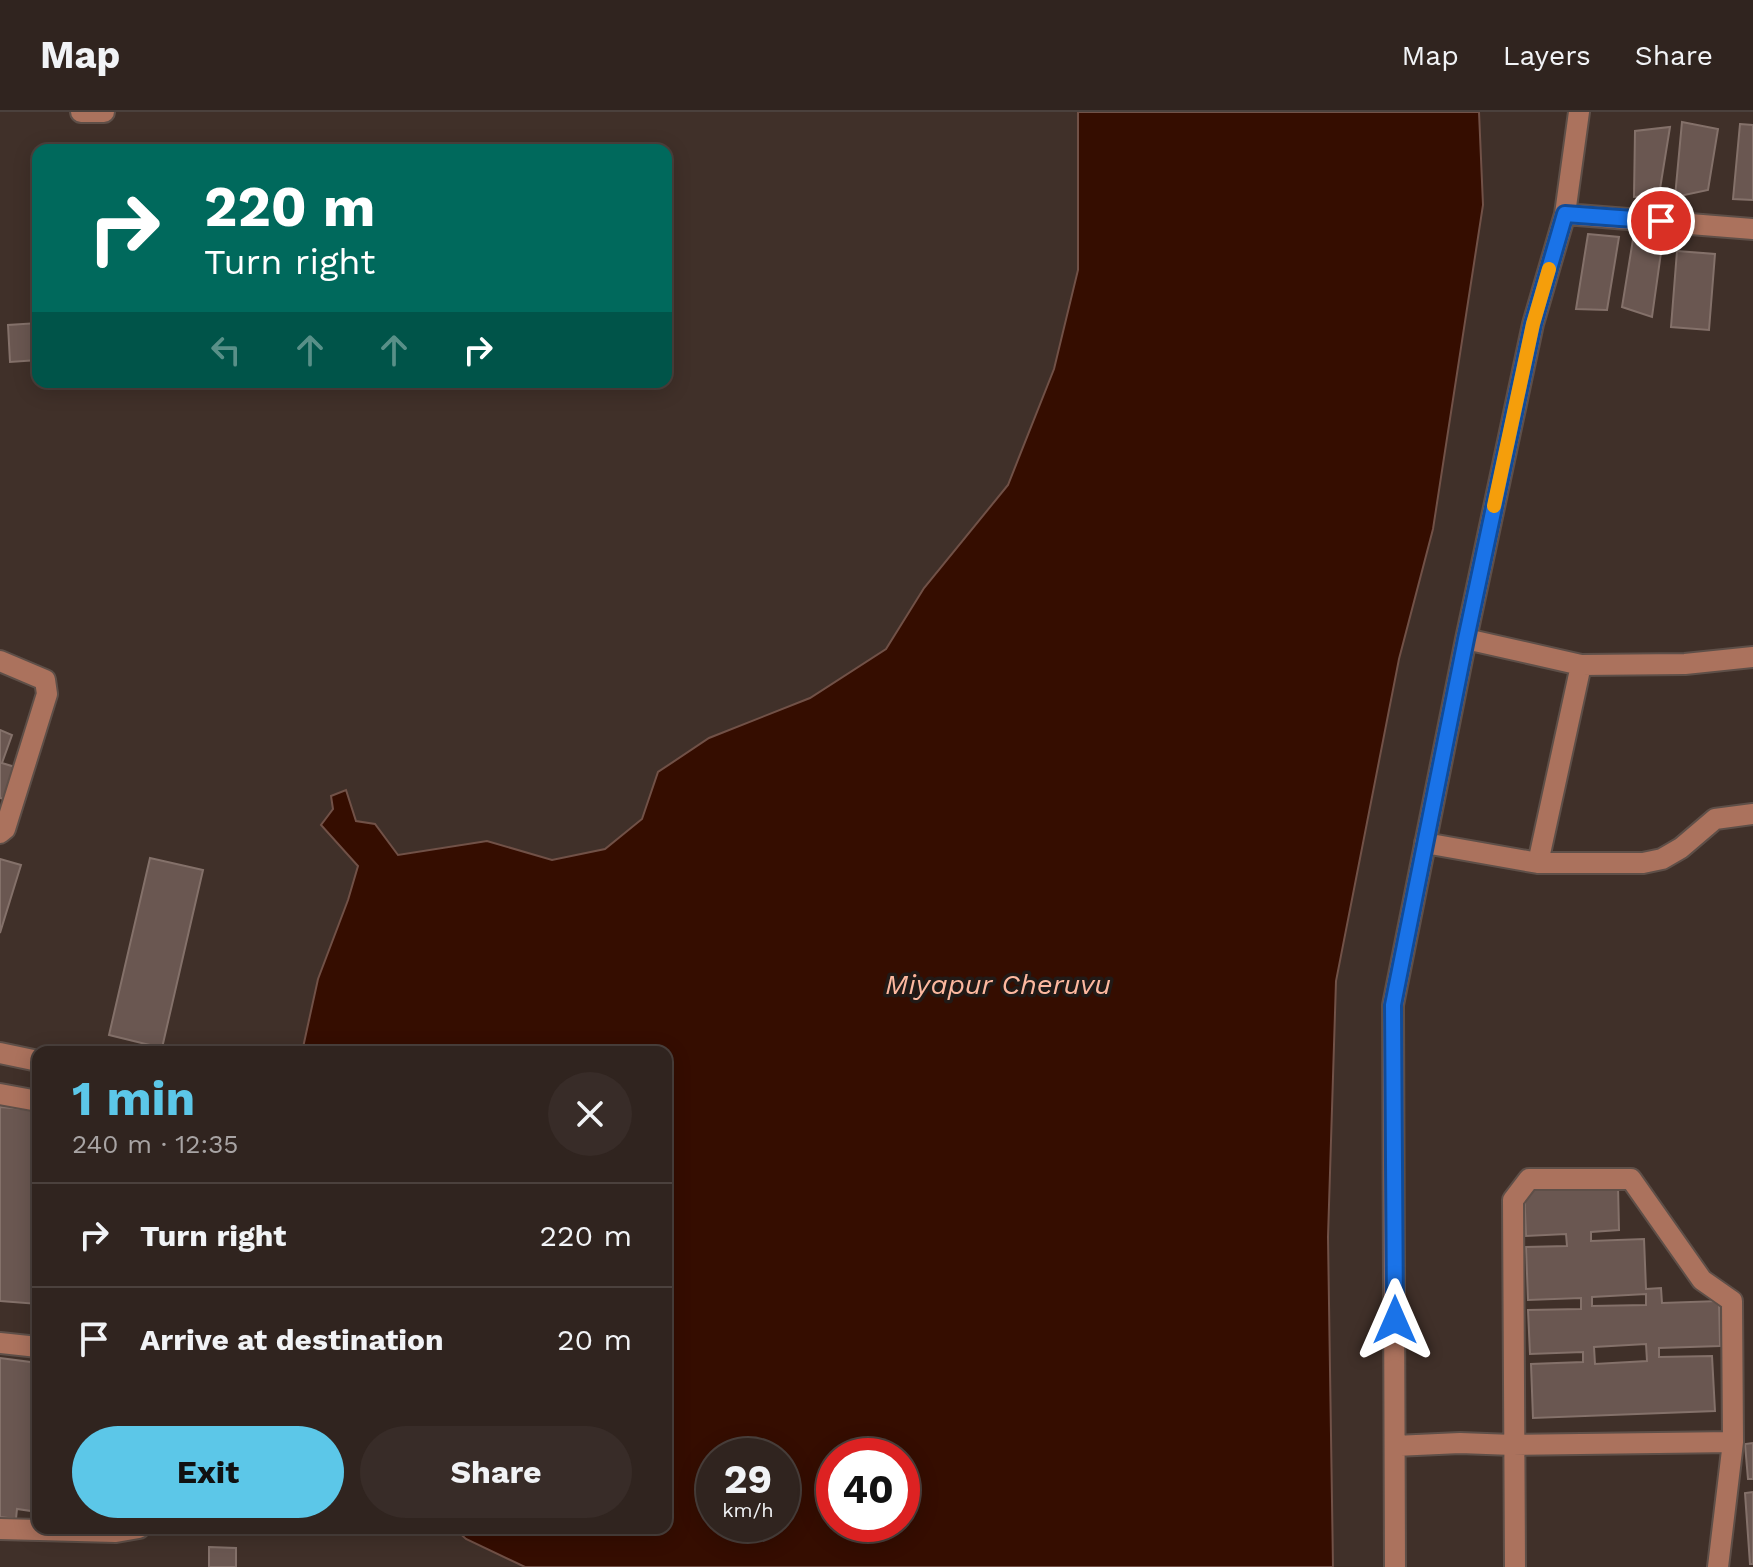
<!DOCTYPE html>
<html lang="en">
<head>
<meta charset="utf-8">
<style>
	:root { --surface:#30241f; --page:#382c28; --text:#f1f3f6; --muted:#a8a4a4; --line:#4b413d; --accent:#5cc7e8 }
	body { margin:0; font-family:"Work Sans",sans-serif; background:var(--page); color:var(--text); height:100vh; display:flex; flex-direction:column; font-size:30px; white-space:nowrap }
	* { box-sizing:border-box; margin:0 }
	p { font-size:26px; color:var(--muted) }
	.icon { flex:none; width:44px; height:44px; fill:none; stroke:currentColor; stroke-width:2; stroke-linecap:round; stroke-linejoin:round }
	.map { position:relative; flex:1; overflow:hidden }
	.drawer { position:absolute; left:32px; top:934px; width:640px; height:488px; display:flex; flex-direction:column; background:var(--surface); border-radius:16px; box-shadow:0 4px 20px #0003,0 0 0 2px var(--line) }
	.drawer>* { flex:none }
	.top-card { position:absolute; left:32px; top:32px; width:640px; height:244px; border-radius:16px; box-shadow:0 4px 20px #0003,0 0 0 2px var(--line); background:#00695c; color:#fff; overflow:hidden }
	.speed { position:absolute; left:696px; top:1326px; display:flex; gap:16px; font-size:40px; font-weight:700; text-align:center }
	.speed>* { display:grid; place-content:center; width:104px; height:104px; border-radius:50%; background:var(--surface); box-shadow:0 4px 20px #0003,0 0 0 2px var(--line); line-height:1 }
	.speed small { font-size:20px; font-weight:400 }
	.speed .limit { border:12px solid #d22; background:#fff; color:#111 }
	.pin { position:absolute; display:grid; place-items:center; width:68px; height:68px; color:#fff; margin:-34px; border:4px solid #fff; border-radius:50%; box-shadow:0 2px 8px #0007 }
	.me { position:absolute; width:88px; margin:-44px; rotate:0deg; stroke-linejoin:round; filter:drop-shadow(0 0 6px #0008) }
	.turn { display:flex; align-items:center; gap:28px; height:168px; padding:0 40px; font-size:36px }
	.turn .icon { width:104px; height:104px; stroke-width:2.5 }
	.turn b { display:block; font-size:56px; line-height:68px }
	.lanes { display:flex; align-items:center; height:76px; padding:0 40px; background:#0003; justify-content:center; gap:40px; direction:ltr }
	.lanes .off { opacity:.35 }
	.round { display:grid; place-items:center; flex:none; width:84px; height:84px; border-radius:42px; background:var(--page) }
	.overview { display:flex; align-items:center; justify-content:space-between; height:136px; padding:0 40px }
	h1 { font-size:48px; font-weight:700; line-height:60px; color:var(--accent) }
	.primary-button { display:flex; gap:16px; margin-top:auto; padding:16px 40px }
	.primary-button a { flex:1; height:92px; border-radius:48px; background:var(--accent); color:#111; font-size:32px; font-weight:700; line-height:92px; text-align:center }
	.primary-button a+a { background:var(--page); color:var(--text) }
	ul { padding:0; list-style:none }
	li { display:flex; align-items:center; gap:24px; height:104px; padding:0 40px; border-top:2px solid var(--line) }
	li div { flex:1 }
	li b { display:block; font-size:30px }
	li em { font-style:normal }
	header { display:flex; align-items:center; gap:48px; box-sizing:border-box; height:112px; padding:0 40px; background:var(--surface); border-bottom:2px solid var(--line) }
	header strong { font-size:38px }
	nav { display:flex; gap:44px; margin-inline-start:auto; font-size:28px }
	.map>svg:first-child { display:block }
</style>
</head>
<body>
<header>
<strong>Map</strong>
<nav><a>Map</a><a>Layers</a><a>Share</a></nav>
</header>
<div class="map">
<svg width="1753" height="1455" viewBox="0 0 1753 1455">
	<rect width="100%" height="100%" fill="#403029"/>
	<path fill="#350d00" stroke="#715147" stroke-width="2" fill-rule="evenodd" d="M1078 0H1479L1483 93 1433 417 1399 547 1336 869 1328 1125 1333 1455H525L466 1427 454 1416H666V940H302L318 867 348 788 358 754 321 713 333 697 331 684 346 678 356 709 375 712 398 743 487 729 552 748 605 737 642 707 658 660 709 626 810 586 886 537 924 476 1008 373 1054 257 1078 158ZM714 1344H782V1412H714ZM834 1344H902V1412H834Z"/>
	<path fill="#6a5751" stroke="#84716a" stroke-width="2" fill-rule="evenodd" d="M1682 10 1718 17 1708 78 1675 85Z
		M1740 12 1753 13V88L1733 87Z
		M1670 15 1659 83 1634 85 1635 19Z
		M1665 112 1652 205 1622 195 1635 115Z
		M1588 122 1619 125 1607 198 1576 197Z
		M1677 139 1715 142 1709 218 1671 215Z
		M38 211V248L10 250 8 213Z
		M0 618 12 623 2 651 15 655 4 687 0 686Z
		M150 746 203 758 162 936 109 923Z
		M0 747 21 753 0 821Z
		M0 995 38 998V1192L0 1189Z
		M1618 1073 1619 1118 1591 1120V1129L1644 1127 1646 1177 1661 1176 1662 1191 1719 1189 1720 1234 1659 1236V1245L1712 1244 1715 1299 1533 1306 1531 1252 1583 1250V1240L1530 1242 1528 1198 1581 1197V1186L1528 1188 1526 1135 1567 1134 1566 1122 1526 1124 1524 1076ZM1646 1182V1193L1592 1194V1185ZM1646 1232 1647 1249 1595 1252 1594 1235Z
		M0 1246 38 1251V1400L17 1397 16 1407 0 1405Z
		M1753 1331V1367H1748L1745 1332Z
		M1753 1380V1452H1750L1745 1381Z
		M209 1435 236 1436V1455H209Z"/>
	<g fill="none" stroke-linecap="round" stroke-linejoin="round">
		<defs>
			<path id="minor" d="M81 0H104
				M1565 102 1753 117
				M1466 527 1581 553 1685 552 1753 545
				M0 549 45 568 47 582 5 717 0 721
				M1425 731 1538 751H1643L1662 747 1681 736 1715 707 1753 702
				M1538 751 1581 553
				M0 941 38 949
				M0 982 38 989
				M0 1231 38 1235
				M1395 1334 1460 1331 1513 1333 1733 1330
				M0 1417 116 1420 139 1416
				M1395 1455 1393 893 1466 527 1533 212 1565 102 1579 0
				M1515 1455 1513 1088 1529 1067H1631L1702 1168 1732 1189 1733 1330 1718 1455"/>
		</defs>
		<use href="#minor" stroke="#5e4f48" stroke-width="24"/>
		<use href="#minor" stroke="#ab725d" stroke-width="20"/>
	</g>
	<g fill="none" stroke-linecap="round" stroke-linejoin="round">
		<defs>
			<path id="route" d="M1395 1208 1393 893 1466 527 1533 212 1565 102 1661 109"/>
		</defs>
		<use href="#route" stroke="#114b97" stroke-width="20"/>
		<use href="#route" stroke="#1a73e8" stroke-width="14"/>
		<path stroke="#f59e0b" stroke-width="14" d="M1494 394 1533 212 1549 157"/>
	</g>
	<g text-anchor="middle" stroke-width="7" stroke-linejoin="round" paint-order="stroke">
		<g font-size="28" font-style="italic" fill="#fdb89f" stroke="#211a17">
			<text x="998" y="882">Miyapur Cheruvu</text>
		</g>
	</g>
</svg>
<div class="speed"><div>29<small>km/h</small></div><div class="limit">40</div></div>
<div class="pin" style="left:1661px;top:109px;background:#d93025"><svg class="icon" aria-label="arrive" viewBox="0 0 24 24"><path d="M6 21V4h12l-3 4 3 4H6"/></svg></div>
<svg class="me" style="left:1395px;top:1208px" viewBox="-20 -20 40 40"><path d="M0-17L14 15 0 8-14 15z" fill="#1a73e8" stroke="#fff" stroke-width="4"/></svg>
<div class="top-card">
<div class="turn"><svg class="icon" aria-label="right" viewBox="0 0 24 24"><path d="M7 20v-9h11M14 6l5 5-5 5"/></svg><div><b>220 m</b>Turn right</div></div>
<div class="lanes"><svg class="icon off" aria-label="left" viewBox="0 0 24 24"><path d="M17 20v-9H6M10 6l-5 5 5 5"/></svg><svg class="icon off" aria-label="ahead" viewBox="0 0 24 24"><path d="M12 20V5M6 11l6-6 6 6"/></svg><svg class="icon off" aria-label="ahead" viewBox="0 0 24 24"><path d="M12 20V5M6 11l6-6 6 6"/></svg><svg class="icon" aria-label="right" viewBox="0 0 24 24"><path d="M7 20v-9h11M14 6l5 5-5 5"/></svg></div>
</div>
<section class="drawer">
<div class="overview"><div><h1>1 min</h1><p>240 m · 12:35</p></div><a class="round"><svg class="icon" aria-label="close" viewBox="0 0 24 24"><path d="M6 6l12 12M18 6L6 18"/></svg></a></div>
<ul>
<li><svg class="icon" aria-label="right" viewBox="0 0 24 24"><path d="M7 20v-9h11M14 6l5 5-5 5"/></svg><div><b>Turn right</b></div><em>220 m</em></li>
<li><svg class="icon" aria-label="arrive" viewBox="0 0 24 24"><path d="M6 21V4h12l-3 4 3 4H6"/></svg><div><b>Arrive at destination</b></div><em>20 m</em></li>
</ul>
<div class="primary-button"><a>Exit</a><a>Share</a></div>
</section>
</div>
</body>
</html>
